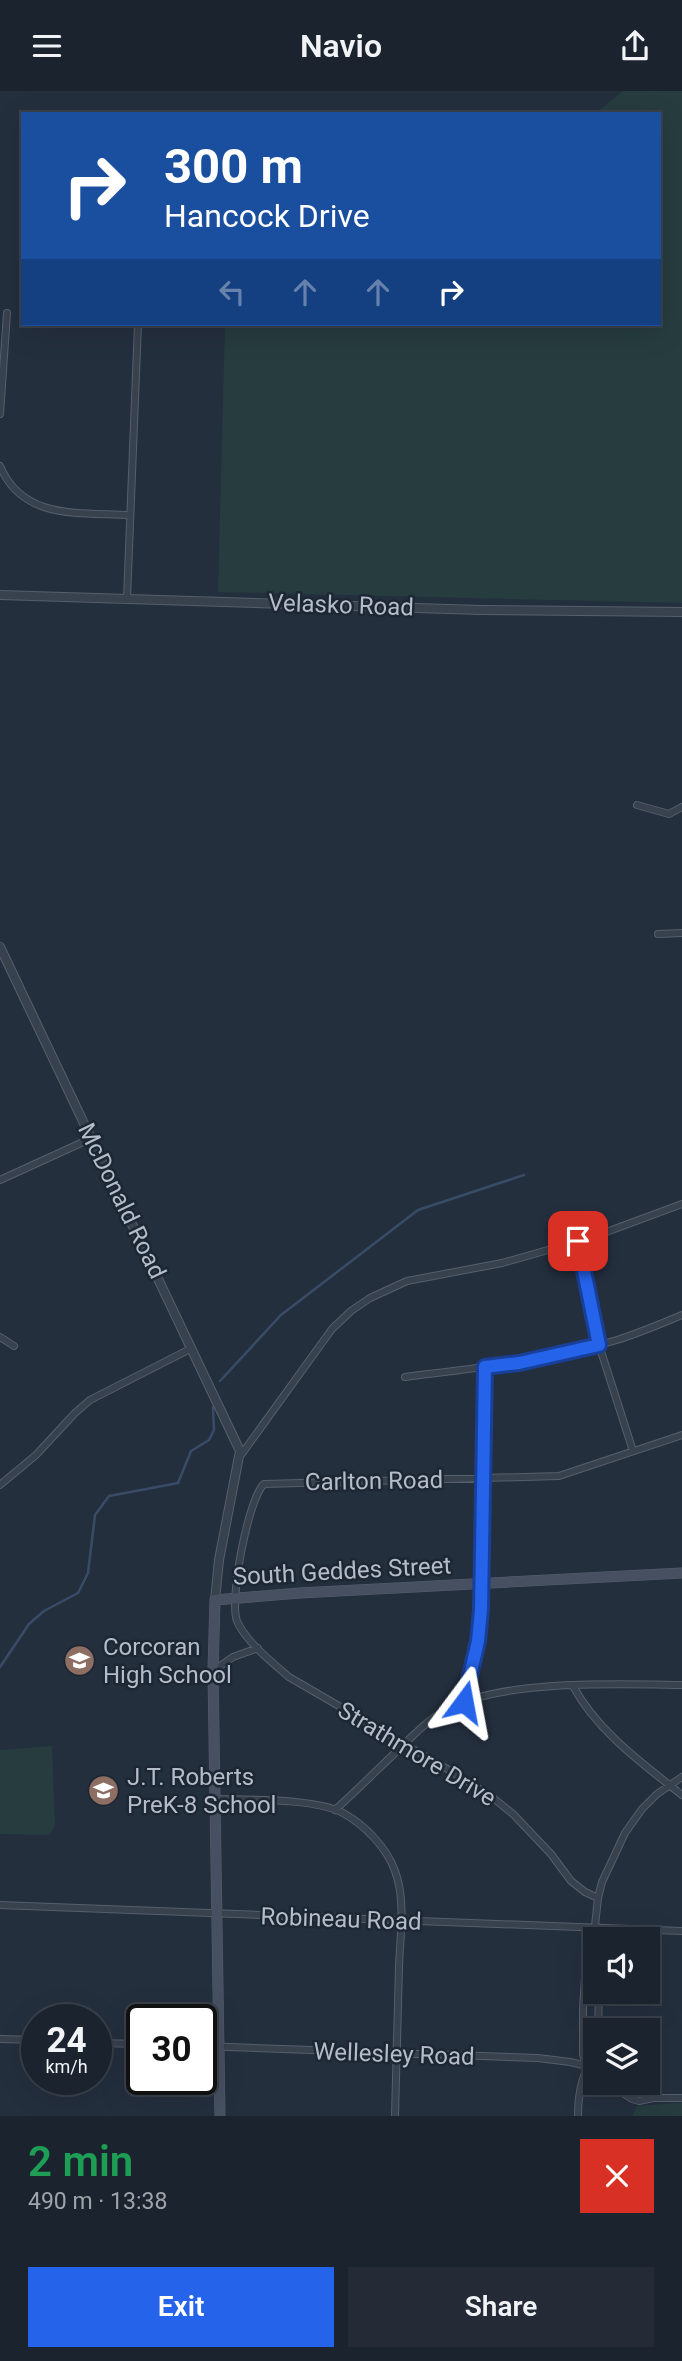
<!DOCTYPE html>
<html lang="en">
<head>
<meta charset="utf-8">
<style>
	:root { --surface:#1b232e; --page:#242b36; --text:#f1f3f6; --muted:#a0a4aa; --line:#39404a; --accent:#2563eb }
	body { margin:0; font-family:Roboto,sans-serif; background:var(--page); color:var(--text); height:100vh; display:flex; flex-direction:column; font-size:26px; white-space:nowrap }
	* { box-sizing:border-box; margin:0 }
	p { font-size:23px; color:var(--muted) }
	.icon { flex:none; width:38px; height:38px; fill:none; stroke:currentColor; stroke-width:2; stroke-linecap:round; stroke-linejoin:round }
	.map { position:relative; height:2025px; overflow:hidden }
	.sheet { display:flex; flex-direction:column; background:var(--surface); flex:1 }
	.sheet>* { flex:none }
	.top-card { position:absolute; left:21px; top:21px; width:640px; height:214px; border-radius:0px; box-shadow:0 7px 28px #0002,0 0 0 2px var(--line); background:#1a4fa0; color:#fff; overflow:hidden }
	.fabs { position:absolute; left:583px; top:1836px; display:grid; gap:14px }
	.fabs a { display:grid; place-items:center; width:77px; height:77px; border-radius:0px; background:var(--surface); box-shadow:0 7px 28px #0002,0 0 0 2px var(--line); font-size:35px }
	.speed { position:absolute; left:21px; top:1913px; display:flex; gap:14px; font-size:35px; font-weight:700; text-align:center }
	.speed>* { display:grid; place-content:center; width:91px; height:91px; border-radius:50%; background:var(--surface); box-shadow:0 7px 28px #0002,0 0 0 2px var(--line); line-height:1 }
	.speed small { font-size:18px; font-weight:400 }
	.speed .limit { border:4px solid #111; border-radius:10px; background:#fff; color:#111 }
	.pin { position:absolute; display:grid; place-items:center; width:60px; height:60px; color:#fff; margin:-30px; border-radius:14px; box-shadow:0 4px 10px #0006 }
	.me { position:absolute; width:77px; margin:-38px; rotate:13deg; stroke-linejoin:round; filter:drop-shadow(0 0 5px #0008) }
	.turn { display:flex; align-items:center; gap:24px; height:147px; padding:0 28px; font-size:32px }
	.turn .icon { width:91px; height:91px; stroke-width:2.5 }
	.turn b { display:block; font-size:49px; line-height:60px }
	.lanes { display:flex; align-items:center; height:66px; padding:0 28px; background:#0003; justify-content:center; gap:35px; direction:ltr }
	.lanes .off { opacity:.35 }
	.round { display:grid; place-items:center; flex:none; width:74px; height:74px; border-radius:0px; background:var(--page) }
	.summary { display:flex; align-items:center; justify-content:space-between; height:119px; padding:0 28px }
	h1 { font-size:42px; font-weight:600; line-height:52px; color:#1e9e55 }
	.primary-button { display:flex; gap:14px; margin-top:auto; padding:14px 28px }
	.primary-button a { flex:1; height:80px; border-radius:0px; background:var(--accent); color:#fff; font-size:28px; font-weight:600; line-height:80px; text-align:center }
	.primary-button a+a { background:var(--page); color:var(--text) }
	header { display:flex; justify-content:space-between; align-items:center; height:91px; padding:0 28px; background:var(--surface); font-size:32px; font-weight:600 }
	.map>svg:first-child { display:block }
</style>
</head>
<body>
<header><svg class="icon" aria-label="menu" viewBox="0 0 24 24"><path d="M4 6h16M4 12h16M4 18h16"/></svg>Navio<svg class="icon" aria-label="share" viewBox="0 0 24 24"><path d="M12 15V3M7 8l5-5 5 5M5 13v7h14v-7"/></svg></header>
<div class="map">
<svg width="682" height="2025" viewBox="0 0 682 2025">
	<rect width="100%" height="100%" fill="#242f3e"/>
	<path fill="#263c3f" d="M623 0H682V512L218 501 225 233H660V23H595Z
		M52 1655 55 1735 49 1744 0 1743V1659Z
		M675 2012H682V2025H632L637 2015Z"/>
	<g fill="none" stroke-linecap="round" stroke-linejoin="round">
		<path stroke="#394c67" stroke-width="2.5" d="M220 1290 281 1224 418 1119 524 1084
			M0 1576 29 1533 44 1520 78 1502 88 1482 95 1424 109 1405 178 1392 191 1360 209 1349 214 1339 213 1316"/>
		<defs>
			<path id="minor" d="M0 323 7 222
				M0 375C23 430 81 421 130 424
				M127 508 138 233
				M637 714 669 723 682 716
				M658 843 682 842
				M0 1089 92 1047
				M578 1150 599 1254 633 1360
				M0 1246 14 1255
				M405 1286C476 1277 548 1270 617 1249 639 1242 660 1233 682 1224
				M241 1364 332 1238 351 1220 370 1207 407 1190 502 1172 590 1147 682 1113
				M0 1394 36 1364 75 1322 90 1309 192 1257
				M213 1580 233 1566 258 1557
				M573 1595C597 1640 643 1673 682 1704
				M464 1611 478 1550 481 1519 485 1276
				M216 1708C249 1709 315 1707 343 1722 365 1734 387 1757 395 1780 406 1809 400 1846 399 1876 398 1925 396 1975 395 2025
				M335 1719C356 1700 376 1680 397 1660 412 1646 427 1629 446 1619 502 1588 617 1593 682 1594
				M598 1807 585 1801 571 1790 551 1763 513 1723 492 1706 449 1679 289 1586C273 1572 246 1551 237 1530 229 1509 248 1408 264 1393L559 1385 682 1344
				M0 1814 682 1840
				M598 1939 599 1900
				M0 1948 37 1949
				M96 1952 142 1953
				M201 1955 538 1967 570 1971 587 1975
				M595 1982 587 1975 583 1964V1918L587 1853 594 1844 598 1807 602 1791 625 1742 642 1718 657 1703 682 1686
				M608 1992 632 2008 639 2010 653 2007H682
				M634 1992 653 2007
				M578 2025C578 2004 581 1982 595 1965"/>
			<path id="tertiary" d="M0 504 481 519 682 521
				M0 856 240 1360 219 1469 215 1509"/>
			<path id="secondary" d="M220 2025 213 1580 215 1509 300 1502 682 1482"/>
		</defs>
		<use href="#minor" stroke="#565f6c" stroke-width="8"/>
		<use href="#tertiary" stroke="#565f6c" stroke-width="10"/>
		<use href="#secondary" stroke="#565f6c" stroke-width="11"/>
		<use href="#minor" stroke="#38414e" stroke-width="6"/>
		<use href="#tertiary" stroke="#38414e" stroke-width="8"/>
		<use href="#secondary" stroke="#465061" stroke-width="10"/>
	</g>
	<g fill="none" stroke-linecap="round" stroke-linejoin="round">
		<defs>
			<path id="route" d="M464 1611 478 1550 481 1519 485 1276 519 1272 599 1254 578 1150"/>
		</defs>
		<use href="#route" stroke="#184099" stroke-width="18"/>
		<use href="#route" stroke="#2563eb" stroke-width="12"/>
	</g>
	<defs>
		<symbol id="school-disc" viewBox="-11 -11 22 22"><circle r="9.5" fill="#8d6e63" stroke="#1d2633"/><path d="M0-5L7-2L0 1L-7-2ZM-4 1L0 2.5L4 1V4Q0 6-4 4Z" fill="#fff"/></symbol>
	</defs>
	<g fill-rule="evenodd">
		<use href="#school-disc" x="62" y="1552" width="35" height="35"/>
		<use href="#school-disc" x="86" y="1682" width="35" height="35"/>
	</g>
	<g text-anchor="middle" stroke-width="5" stroke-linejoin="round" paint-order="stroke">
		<g font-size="24" fill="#b4bcc9" stroke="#1d2633">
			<text transform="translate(341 514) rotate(2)" y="8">Velasko Road</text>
			<text transform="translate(122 1110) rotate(64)" y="8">McDonald Road</text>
			<text transform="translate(374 1390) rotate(-1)" y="8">Carlton Road</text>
			<text transform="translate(342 1480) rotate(-3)" y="8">South Geddes Street</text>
			<text transform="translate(417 1663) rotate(31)" y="8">Strathmore Drive</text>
			<text transform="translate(341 1828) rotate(2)" y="8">Robineau Road</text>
			<text transform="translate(394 1963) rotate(2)" y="8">Wellesley Road</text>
		</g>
		<g font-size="24" fill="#b4bcc9" stroke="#1d2633" text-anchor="start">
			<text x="103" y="1564">Corcoran<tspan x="103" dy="28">High School</tspan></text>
			<text x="127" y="1694">J.T. Roberts<tspan x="127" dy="28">PreK-8 School</tspan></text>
		</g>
	</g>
</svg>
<div class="fabs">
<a><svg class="icon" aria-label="sound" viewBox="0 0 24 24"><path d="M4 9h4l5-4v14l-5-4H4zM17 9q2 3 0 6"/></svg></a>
<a><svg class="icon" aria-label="layers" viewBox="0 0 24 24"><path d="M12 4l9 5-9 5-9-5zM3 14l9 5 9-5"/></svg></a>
</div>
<div class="speed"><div>24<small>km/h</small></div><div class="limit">30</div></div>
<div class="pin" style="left:578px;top:1150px;background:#d93025"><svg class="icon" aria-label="arrive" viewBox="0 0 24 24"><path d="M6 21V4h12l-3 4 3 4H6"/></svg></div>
<svg class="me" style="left:464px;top:1611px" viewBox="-20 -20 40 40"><path d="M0-17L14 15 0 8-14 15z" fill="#2563eb" stroke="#fff" stroke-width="4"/></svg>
<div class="top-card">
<div class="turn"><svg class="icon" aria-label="right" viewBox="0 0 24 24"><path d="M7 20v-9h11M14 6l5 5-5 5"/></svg><div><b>300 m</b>Hancock Drive</div></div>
<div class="lanes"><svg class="icon off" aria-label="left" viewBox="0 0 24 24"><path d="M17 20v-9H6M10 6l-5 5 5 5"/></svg><svg class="icon off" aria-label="ahead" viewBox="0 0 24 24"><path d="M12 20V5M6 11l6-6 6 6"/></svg><svg class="icon off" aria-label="ahead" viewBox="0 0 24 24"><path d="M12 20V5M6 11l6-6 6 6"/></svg><svg class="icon" aria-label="right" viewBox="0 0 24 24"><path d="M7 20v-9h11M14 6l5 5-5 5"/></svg></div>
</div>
</div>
<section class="sheet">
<div class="summary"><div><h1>2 min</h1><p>490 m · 13:38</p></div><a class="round" style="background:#d93025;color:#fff"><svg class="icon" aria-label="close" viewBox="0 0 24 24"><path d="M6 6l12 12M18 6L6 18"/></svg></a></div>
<div class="primary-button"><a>Exit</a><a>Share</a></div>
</section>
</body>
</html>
